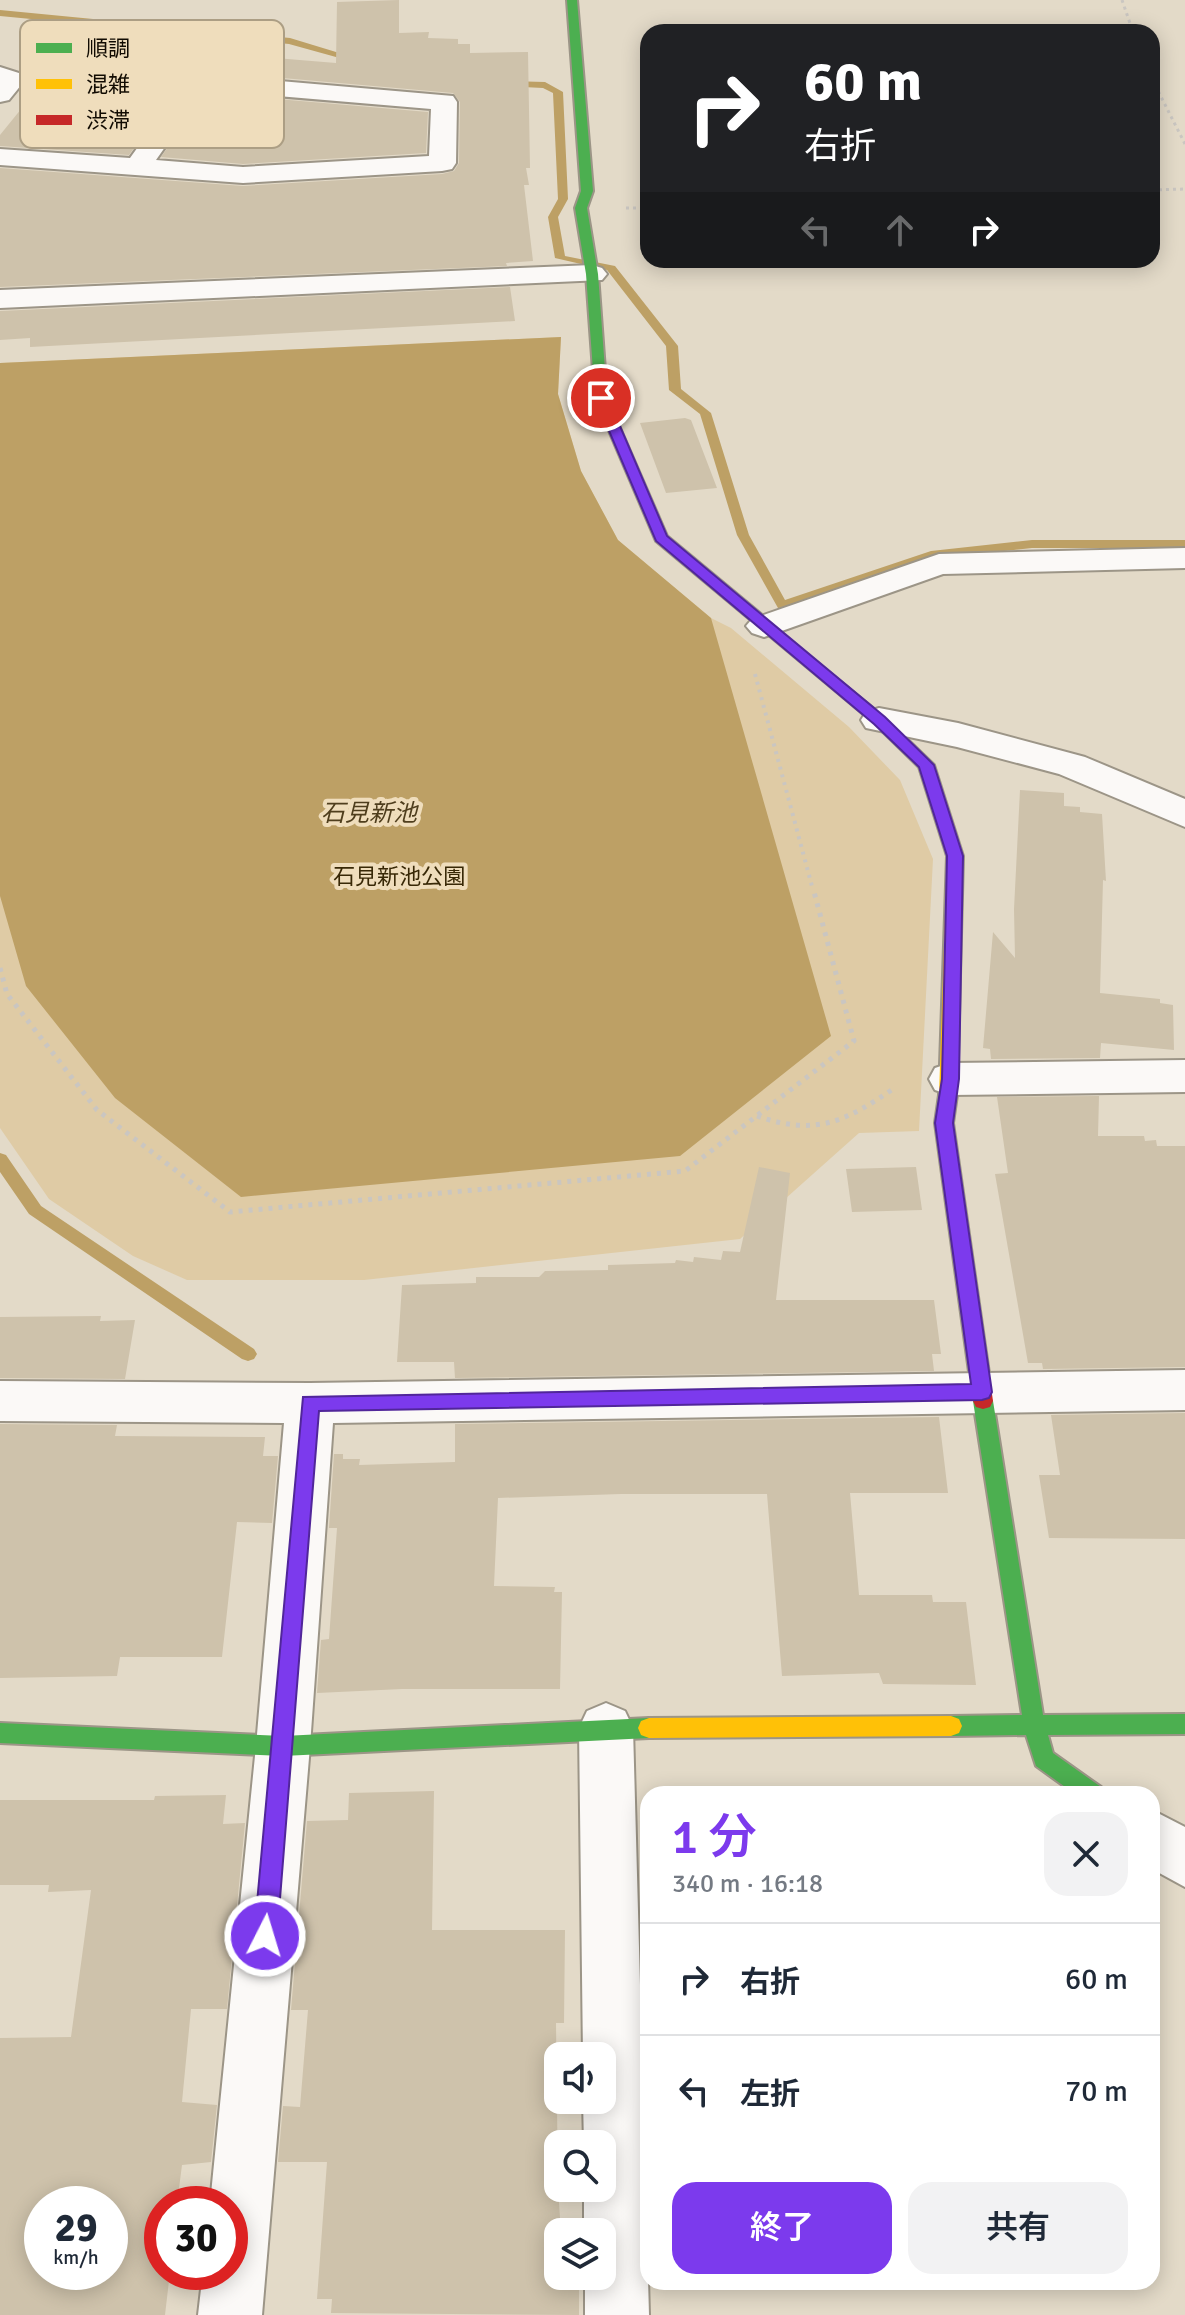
<!DOCTYPE html>
<html lang="ja">
<head>
<meta charset="utf-8">
<style>
	:root { --surface:#fff; --page:#f2f2f3; --text:#1f2937; --muted:#747a83; --line:#e0e1e3; --accent:#7c3aed }
	body { margin:0; font-family:Signika,"Noto Sans JP",sans-serif; background:var(--page); color:var(--text); height:100vh; display:flex; flex-direction:column; font-size:30px; white-space:nowrap }
	* { box-sizing:border-box; margin:0 }
	p { font-size:26px; color:var(--muted) }
	.icon { flex:none; width:44px; height:44px; fill:none; stroke:currentColor; stroke-width:2; stroke-linecap:round; stroke-linejoin:round }
	.map { position:relative; flex:1; overflow:hidden }
	.drawer { position:absolute; left:640px; top:1786px; width:520px; height:504px; display:flex; flex-direction:column; background:var(--surface); border-radius:24px; box-shadow:0 4px 20px #0003 }
	.drawer>* { flex:none }
	.banner { position:absolute; left:640px; top:24px; width:520px; height:244px; border-radius:24px; box-shadow:0 4px 20px #0003; background:#202124; color:#fff; overflow:hidden }
	.fabs { position:absolute; left:544px; top:2042px; display:grid; gap:16px }
	.fabs a { display:grid; place-items:center; width:72px; height:72px; border-radius:16px; background:var(--surface); box-shadow:0 4px 20px #0003; font-size:40px }
	.speed { position:absolute; left:24px; top:2186px; display:flex; gap:16px; font-size:40px; font-weight:700; text-align:center }
	.speed>* { display:grid; place-content:center; width:104px; height:104px; border-radius:50%; background:var(--surface); box-shadow:0 4px 20px #0003; line-height:1 }
	.speed small { font-size:20px; font-weight:400 }
	.speed .limit { border:12px solid #d22; background:#fff; color:#111 }
	.pin { position:absolute; display:grid; place-items:center; width:68px; height:68px; color:#fff; margin:-34px; border:4px solid #fff; border-radius:50%; box-shadow:0 2px 8px #0007 }
	.me { position:absolute; width:88px; margin:-44px; rotate:5deg; stroke-linejoin:round; filter:drop-shadow(0 0 6px #0008) }
	.turn { display:flex; align-items:center; gap:28px; height:168px; padding:0 32px; font-size:36px }
	.turn .icon { width:104px; height:104px; stroke-width:2.5 }
	.turn b { display:block; font-size:56px; line-height:68px }
	.lanes { display:flex; align-items:center; height:76px; padding:0 32px; background:#0003; justify-content:center; gap:40px; direction:ltr }
	.lanes .off { opacity:.35 }
	.round { display:grid; place-items:center; flex:none; width:84px; height:84px; border-radius:24px; background:var(--page) }
	.headline { display:flex; align-items:center; justify-content:space-between; height:136px; padding:0 32px }
	h1 { font-size:48px; font-weight:600; line-height:60px; color:var(--accent) }
	.cta { display:flex; gap:16px; margin-top:auto; padding:16px 32px }
	.cta a { flex:1; height:92px; border-radius:24px; background:var(--accent); color:#fff; font-size:32px; font-weight:600; line-height:92px; text-align:center }
	.cta a+a { background:var(--page); color:var(--text) }
	ul { padding:0; list-style:none }
	li { display:flex; align-items:center; gap:24px; height:112px; padding:0 32px; border-top:2px solid var(--line) }
	li div { flex:1 }
	li b { display:block; font-size:30px }
	li em { font-style:normal }
	.map>svg:first-child { display:block }
</style>
</head>
<body>
<div class="map">
<svg width="1185" height="2315" viewBox="0 0 1185 2315">
	<rect width="100%" height="100%" fill="#e3dac8"/>
	<path fill="#dfcba5" d="M561 337 558 394 581 471 618 540 711 618 731 628 849 727 900 780 933 859 919 1131 859 1133 740 1239 364 1280H187L133 1256 49 1199 0 1128V363Z"/>
	<path fill="#bda065" d="M561 337 558 394 581 471 618 540 711 618 831 1036 680 1156 241 1197 115 1098 26 986 0 896V363Z"/>
	<g fill="none" stroke-linecap="round" stroke-linejoin="round">
		<path fill="#bda065" fill-rule="evenodd" d="M0 10 290 38 359 59 354 62 289 44 0 16Z
			M507 81 545 82 563 92 568 199 558 217 565 256 615 266 678 346 681 389 711 413 749 535 785 600 931 551 1032 540H1185V548H1032L933 559 786 608H778L737 535 700 414 669 390 666 346 607 270 555 258 548 217 558 199 553 93 543 88 504 86 502 84Z
			M0 1153 6 1155 41 1206 254 1349 257 1354 254 1359 248 1361 242 1359 29 1214 0 1172Z"/>
	</g>
	<path fill="#cec2ab" fill-rule="evenodd" d="M399 0V33L429 32 428 38 458 39V44H470V53L528 52 530 168H526L529 185H524L533 261 506 263 507 266 0 287V168L243 186 442 174 454 171 459 163 460 102 453 93 213 72 226 54 336 63 337 2Z
		M52 71 179 85 129 155 0 146V135Z
		M206 93 428 112 426 153 243 164 161 157Z
		M510 287 515 321 30 347V338L0 340V311Z
		M685 418 691 420 717 488 666 493 640 423Z
		M1020 790 1064 793V806L1080 807V812L1102 814 1106 881 1103 880 1100 993 1160 999V1003L1173 1005 1174 1050 1101 1043 1100 1058 991 1059 990 1049 983 1048 993 932 1015 958 1014 909Z
		M1099 1096 1098 1136H1144L1145 1141 1156 1140 1157 1146H1185V1367L1043 1369 1042 1363H1028L995 1174 1008 1173 997 1097Z
		M759 1167 790 1173 776 1300H934L941 1354H932L934 1371 455 1378 454 1362H397L402 1285 476 1283V1277H539L545 1271 608 1270V1265L675 1263 676 1260 693 1262 694 1257 721 1260 723 1251 740 1252Z
		M916 1167 922 1210 852 1212 846 1169Z
		M101 1316 100 1321 135 1320 125 1379 0 1378V1317Z
		M1185 1413V1539L1049 1538 1039 1475H1060L1051 1415Z
		M939 1417 948 1493H850L859 1595H932L933 1602H966L976 1685 883 1684 879 1673 782 1676 767 1494H621L498 1498 494 1586 555 1587 554 1592H562L560 1689H402L317 1693 321 1640 329 1639 337 1528H329L334 1454H343V1459H360L359 1465 455 1462V1424Z
		M0 1424 117 1425 115 1436 265 1437 263 1456H278L272 1523 237 1522 222 1657H120L117 1676 0 1678Z
		M434 1791 432 1930H565L564 2023H556L558 2188 560 2218H579V2232H558V2276H579V2315L331 2313 332 2299H317L327 2162H278L283 2106 300 2107 308 2010H291L307 1821 348 1820 349 1793Z
		M226 1795 223 1824 245 1823 227 2009H191L182 2102 217 2105 211 2162 182 2165 177 2204H162V2272H170L165 2315H0V2038L71 2037 91 1890 48 1892 49 1885H0V1800H154L155 1796ZM42 2204H110V2272H42Z"/>
	<g fill="none" stroke-linecap="round" stroke-linejoin="round">
		<defs>
			<path id="street" d="M0 67 22 74 26 79 9 100 0 102Z
				M198 74 453 96 457 102 456 163 452 169 442 171 243 183 0 165V149L130 158 189 76ZM205 90 431 109 429 156 243 167 156 160Z
				M592 265 602 268 607 274 602 280 0 308V290Z
				M1185 548V568L943 574 776 633 764 637 752 633 746 626 752 619 939 554Z
				M879 708 958 723 1085 757 1185 799V827L1059 774 957 747 866 728 861 720 866 712Z
				M1185 1060V1092L950 1095 935 1090 929 1079 935 1068 950 1063Z
				M1185 1370V1410L333 1423 310 1746 262 2315H198L203 2272H230V2204H210L256 1746 284 1423 0 1421V1381L310 1383Z
				M606 1703 625 1711 633 1728 649 2315H585V2276H602V2232H584V2188H602V2144H584L583 2100H602V2056H583L579 1728 587 1711Z
				M1152 1810 1185 1827V1887L1152 1869Z"/>
			<path id="fast" d="M567 0H577L593 191 587 208 598 274 607 398 667 536 768 620V626H758L656 541 595 398 586 274 575 208 581 191Z
				M983 1393 990 1395 993 1401 1043 1715 1185 1714V1734L1048 1735 1053 1753 1101 1787 1104 1794H1075L1036 1766 1026 1735 951 1736 943 1733 940 1726 943 1719 951 1716 1022 1715 973 1401 976 1395Z
				M649 1718 657 1721 660 1728 657 1735 649 1738 283 1756 0 1743V1723L283 1736Z"/>
			<path id="slow" d="M763 619 884 717 934 765 963 856 957 1095 954 1100H942L939 1095 947 856 919 767 874 723 758 626V620Z
				M951 1716 959 1719 962 1726 959 1733 951 1736 649 1738 641 1735 638 1728 641 1721 649 1718Z"/>
			<path id="jam" d="M948 1089 957 1095 953 1123 993 1401 990 1407 983 1409 976 1407 973 1401 935 1123 939 1095Z"/>
		</defs>
		<use href="#street" stroke="#9c9587" stroke-width="4"/>
		<use href="#fast" stroke="#9c9587" stroke-width="4"/>
		<use href="#slow" stroke="#9c9587" stroke-width="4"/>
		<use href="#jam" stroke="#9c9587" stroke-width="4"/>
		<path stroke="#cac6c1" stroke-width="3" stroke-dasharray="3 4" stroke-linecap="butt" d="M1122 0 1133 32
			M1152 79 1185 144
			M1152 190 1185 189
			M626 208H648"/>
		<path stroke="#cac6c1" stroke-width="4" stroke-dasharray="3 5" stroke-linecap="butt" d="M755 674 813 890"/>
		<path stroke="#cac6c1" stroke-width="5" stroke-dasharray="4 6" stroke-linecap="butt" d="M0 968 7 994 97 1110 230 1212 685 1171 854 1041 813 888
			M757 1116C817 1137 846 1121 896 1087"/>
		<use href="#street" fill="#fbf9f7" fill-rule="evenodd"/>
		<use href="#fast" fill="#4caf50" fill-rule="evenodd"/>
		<use href="#slow" fill="#ffc107" fill-rule="evenodd"/>
		<use href="#jam" fill="#c62828" fill-rule="evenodd"/>
	</g>
	<path fill="#7c3aed" stroke="#51269a" stroke-width="2" d="M597 395 608 398 667 536 885 717 934 765 963 856 959 1079 953 1123 992 1392 989 1398 982 1400 319 1411 277 1936 274 1944 265 1947 257 1944 254 1936 303 1397 971 1384 935 1123 942 1079 947 856 919 767 874 724 656 541 595 398Z"/>
	<g text-anchor="middle" stroke-width="8" stroke-linejoin="round" paint-order="stroke">
		<g font-size="22" fill="#382806" stroke="#efddbc">
			<text x="399" y="884">石見新池公園</text>
		</g>
		<g font-size="24" font-style="italic" fill="#4f3e1d" stroke="#efddbc">
			<text x="369" y="821">石見新池</text>
		</g>
	</g>
	<rect x="20" y="20" width="264" height="128" rx="12" fill="#efddbc" stroke="#ac9e84" stroke-width="2"/>
	<rect x="36" y="43" width="36" height="10" fill="#4caf50"/>
	<rect x="36" y="79" width="36" height="10" fill="#ffc107"/>
	<rect x="36" y="115" width="36" height="10" fill="#c62828"/>
	<g font-size="22" fill="#110b02">
		<text x="86" y="56">順調</text>
		<text x="86" y="92">混雑</text>
		<text x="86" y="128">渋滞</text>
	</g>
</svg>
<div class="fabs">
<a><svg class="icon" aria-label="sound" viewBox="0 0 24 24"><path d="M4 9h4l5-4v14l-5-4H4zM17 9q2 3 0 6"/></svg></a>
<a><svg class="icon" aria-label="search" viewBox="0 0 24 24"><circle cx="10" cy="10" r="6"/><path d="M15 15l6 6"/></svg></a>
<a><svg class="icon" aria-label="layers" viewBox="0 0 24 24"><path d="M12 4l9 5-9 5-9-5zM3 14l9 5 9-5"/></svg></a>
</div>
<div class="speed"><div>29<small>km/h</small></div><div class="limit">30</div></div>
<div class="pin" style="left:601px;top:398px;background:#d93025"><svg class="icon" aria-label="arrive" viewBox="0 0 24 24"><path d="M6 21V4h12l-3 4 3 4H6"/></svg></div>
<svg class="me" style="left:265px;top:1936px" viewBox="-20 -20 40 40"><circle r="17" fill="#7c3aed" stroke="#fff" stroke-width="3"/><path d="M0-11L8 9 0 5-8 9z" fill="#fff"/></svg>
<div class="banner">
<div class="turn"><svg class="icon" aria-label="right" viewBox="0 0 24 24"><path d="M7 20v-9h11M14 6l5 5-5 5"/></svg><div><b>60 m</b>右折</div></div>
<div class="lanes"><svg class="icon off" aria-label="left" viewBox="0 0 24 24"><path d="M17 20v-9H6M10 6l-5 5 5 5"/></svg><svg class="icon off" aria-label="ahead" viewBox="0 0 24 24"><path d="M12 20V5M6 11l6-6 6 6"/></svg><svg class="icon" aria-label="right" viewBox="0 0 24 24"><path d="M7 20v-9h11M14 6l5 5-5 5"/></svg></div>
</div>
<section class="drawer">
<div class="headline"><div><h1>1 分</h1><p>340 m · 16:18</p></div><a class="round"><svg class="icon" aria-label="close" viewBox="0 0 24 24"><path d="M6 6l12 12M18 6L6 18"/></svg></a></div>
<ul>
<li><svg class="icon" aria-label="right" viewBox="0 0 24 24"><path d="M7 20v-9h11M14 6l5 5-5 5"/></svg><div><b>右折</b></div><em>60 m</em></li>
<li><svg class="icon" aria-label="left" viewBox="0 0 24 24"><path d="M17 20v-9H6M10 6l-5 5 5 5"/></svg><div><b>左折</b></div><em>70 m</em></li>
</ul>
<div class="cta"><a>終了</a><a>共有</a></div>
</section>
</div>
</body>
</html>
